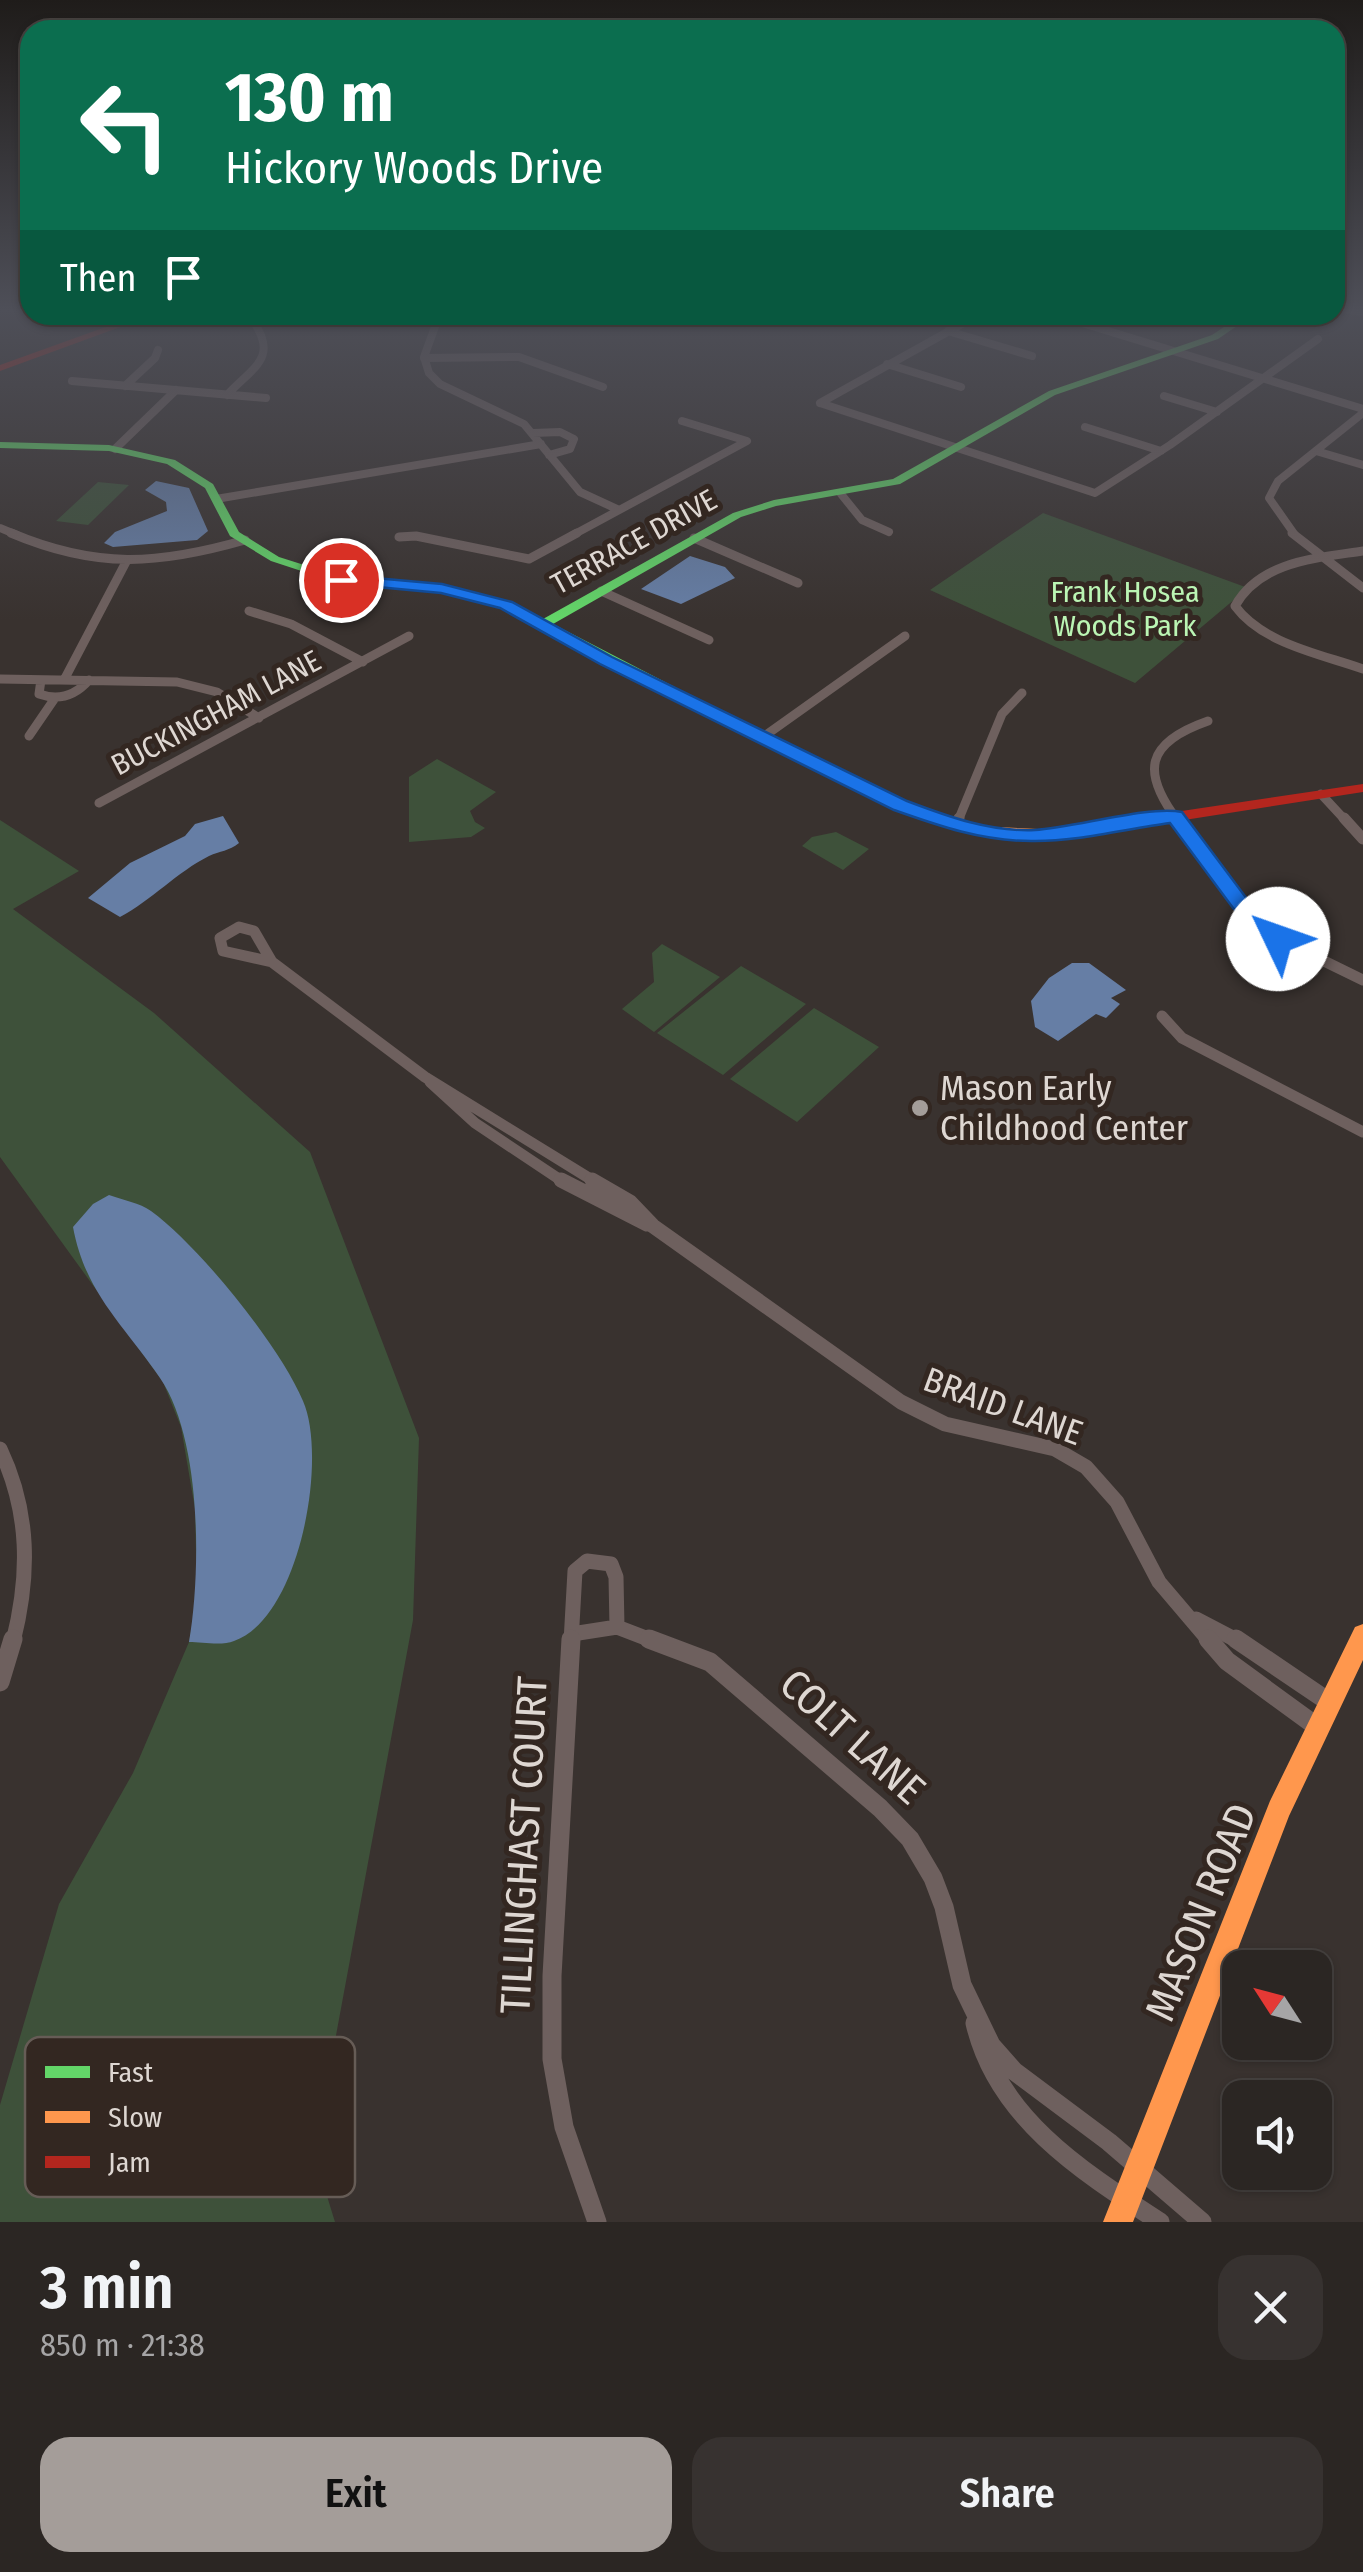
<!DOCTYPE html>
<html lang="en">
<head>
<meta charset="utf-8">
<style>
	:root { --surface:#2b2623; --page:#373230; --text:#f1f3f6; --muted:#a6a5a6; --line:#474341; --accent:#a49d99 }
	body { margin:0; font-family:"Fira Sans Condensed",sans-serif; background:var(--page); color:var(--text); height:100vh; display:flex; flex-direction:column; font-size:38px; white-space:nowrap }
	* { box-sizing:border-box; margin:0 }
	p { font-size:32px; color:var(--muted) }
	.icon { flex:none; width:55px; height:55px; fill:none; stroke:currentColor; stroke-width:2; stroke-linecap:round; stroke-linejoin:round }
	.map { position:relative; height:2222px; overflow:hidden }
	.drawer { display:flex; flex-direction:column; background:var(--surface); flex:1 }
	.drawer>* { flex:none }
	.hud { position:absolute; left:20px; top:20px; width:1325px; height:305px; border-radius:30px; box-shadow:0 2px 8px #0004,0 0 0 2px var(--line); background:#0b6e4f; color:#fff; overflow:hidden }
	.needle { width:65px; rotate:306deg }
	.buttons { position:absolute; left:1222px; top:1950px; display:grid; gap:20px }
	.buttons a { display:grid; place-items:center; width:110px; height:110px; border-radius:20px; background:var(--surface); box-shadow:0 2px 8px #0004,0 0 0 2px var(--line); font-size:50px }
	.pin { position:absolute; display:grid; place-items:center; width:85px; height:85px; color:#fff; margin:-42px; border:5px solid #fff; border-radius:50%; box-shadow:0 2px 10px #0007 }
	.me { position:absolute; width:110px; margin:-55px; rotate:312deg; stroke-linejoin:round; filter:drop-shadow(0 0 8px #0008) }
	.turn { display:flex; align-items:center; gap:35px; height:210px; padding:0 40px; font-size:45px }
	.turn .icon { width:130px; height:130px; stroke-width:2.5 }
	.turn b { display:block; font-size:70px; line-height:85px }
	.then { display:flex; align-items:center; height:95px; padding:0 40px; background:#0003; gap:20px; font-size:38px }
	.round { display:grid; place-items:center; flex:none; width:105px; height:105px; border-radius:30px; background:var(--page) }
	.head { display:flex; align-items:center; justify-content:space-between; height:170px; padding:0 40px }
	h1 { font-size:60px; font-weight:600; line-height:75px }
	.action { display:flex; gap:20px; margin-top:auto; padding:20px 40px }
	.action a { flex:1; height:115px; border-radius:30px; background:var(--accent); color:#111; font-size:40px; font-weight:600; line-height:115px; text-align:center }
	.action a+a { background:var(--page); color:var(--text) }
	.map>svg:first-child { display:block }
</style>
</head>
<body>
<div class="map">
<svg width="1363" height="2222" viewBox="0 0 1363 2222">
	<rect width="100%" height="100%" fill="#39322f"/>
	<path fill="#3e513a" d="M98 482 129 485 88 525 56 521Z
		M1043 513 1248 588 1135 683 930 590Z
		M437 759 496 792 470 811 475 822 485 828 471 837 409 842V777Z
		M0 820 79 871 13 909 154 1013 310 1152 419 1438 413 1620 314 2154 335 2222H0V2105L59 1904 133 1773 189 1642 197 1598 195 1509 181 1427 163 1382 0 1157Z
		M836 832 869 849 843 870 802 846 812 837Z
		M662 944 720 977 654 1032 622 1009 654 982 652 953Z
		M741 966 806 1004 723 1075 657 1033Z
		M814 1008 879 1047 797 1122 730 1079Z"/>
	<path fill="#667ea5" d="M156 481 189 488 208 531 197 540 113 547 104 543 115 532 167 511 166 502 145 490Z
		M690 556 725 567 735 578 681 604 641 589Z
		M223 816 239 843C229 851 220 851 209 856 177 872 152 900 120 917L88 898 130 863 185 836 195 824Z
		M1072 963H1089L1126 990 1111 998 1120 1004 1106 1018 1096 1014 1058 1041 1035 1027 1031 1001 1049 978Z
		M109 1195C123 1200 140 1203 151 1211 199 1246 280 1346 303 1401 328 1458 300 1618 234 1641 222 1646 202 1642 189 1642 201 1572 202 1440 160 1378 124 1325 85 1293 73 1227L93 1204Z"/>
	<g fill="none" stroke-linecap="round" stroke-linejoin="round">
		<path stroke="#6e605e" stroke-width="8" d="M1345 309 1363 312
			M1056 315 1363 409
			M436 324 424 357 429 373 440 384 524 424 580 492 619 510
			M948 331 1032 356
			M424 358 519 357 603 387
			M887 364 961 387
			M72 381 266 398
			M125 386 155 358 158 350
			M227 395C253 367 279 358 253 321
			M1164 396 1217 412
			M820 403 1095 493 1170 445 1318 339
			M820 403 978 315
			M1085 427 1161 451
			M533 433 560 432 574 439 570 449 549 455
			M115 449 176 390
			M1316 451 1363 465
			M841 494 862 520 889 532
			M216 499 541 444
			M0 528 17 535
			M573 535 747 441 682 421
			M1295 535 1269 498 1278 481 1363 413"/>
		<path stroke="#6e605e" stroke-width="9" d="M11 533C96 569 158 565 245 540
			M1292 533 1363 588
			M399 537 416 536 529 559 577 533
			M694 538 798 583
			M1363 551C1317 558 1260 561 1235 606 1263 644 1321 654 1363 669
			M601 591 709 640
			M249 611 291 624 363 662
			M0 679 177 682 217 692 259 718
			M41 680 39 694C59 701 75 696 89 680
			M64 680 126 562
			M29 736 55 698
			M763 737 905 636
			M1321 794 1346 821
			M99 803 409 636
			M958 821 1002 714 1022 693
			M1178 821C1141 772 1145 743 1208 721"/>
		<path stroke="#6e605e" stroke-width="11" d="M1177 818 1253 919 1279 939 1363 980
			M1344 818 1363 839
			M956 825 959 818
			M239 927 254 931 272 962 223 951 220 938Z
			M272 962 425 1077 597 1183
			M1162 1016 1182 1038 1363 1132
			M430 1082 475 1123 565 1183"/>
		<path stroke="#6e605e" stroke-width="15" d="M561 1180 647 1224
			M592 1180 630 1202 653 1226 901 1402 945 1424 1055 1449 1086 1467 1117 1502 1159 1582 1210 1642
			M0 1449C30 1512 30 1575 13 1642
			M1196 1619 1240 1642
			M572 1634 617 1627 656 1642
			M571 1642 575 1571 587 1561 611 1564 616 1577 617 1627"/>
		<path stroke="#6e605e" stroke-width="19" d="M571 1639 552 1976V2059L564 2127 597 2222
			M649 1639 710 1662 880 1808 910 1839 933 1878 944 1907 962 1985 991 2045 1014 2071 1109 2142 1202 2222
			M1208 1639 1227 1661 1316 1726
			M1236 1639 1329 1702
			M0 1682 13 1639
			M975 2023C997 2118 1083 2172 1160 2222"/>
		<path fill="#63d668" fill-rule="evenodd" d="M1242 315H1253L1218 339 1055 395 900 484 776 506 741 517 553 624 721 711 723 714 716 718 502 608 442 593 341 584 271 561 230 536 205 488 167 464 109 451 0 448V442L109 445 175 460 213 484 239 532 279 557 342 577 442 585 510 602 543 619 733 513 774 500 893 479 1049 391 1212 335Z"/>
		<path fill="#ff974d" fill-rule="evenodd" d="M716 710 906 802 975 826 1059 830 1108 822 1115 827 1108 832 1059 840 969 833 896 808 711 717 709 714Z
			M1363 1624V1660L1289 1816 1133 2222H1103L1270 1801 1355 1627Z"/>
		<path fill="#b3261e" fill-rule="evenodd" d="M139 315H153L0 371V365Z
			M1363 784V792L1108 832 1101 827 1108 822Z"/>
	</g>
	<linearGradient id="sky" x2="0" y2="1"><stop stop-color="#1f1c1a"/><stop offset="0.5" stop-color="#4e4f58"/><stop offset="1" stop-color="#4e4f58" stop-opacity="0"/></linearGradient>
	<rect width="1363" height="620" fill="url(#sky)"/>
	<path fill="#1a73e8" stroke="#114b97" stroke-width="2.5" d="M341 575 442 584 512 602 612 657 907 801C949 817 991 832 1035 830 1074 828 1149 805 1182 812L1247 899 1289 939 1278 946 1271 944 1233 908 1170 823C1125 829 1076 842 1031 841 982 841 939 826 894 810L600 664 500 608 441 593 335 583 333 580Z"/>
	<circle fill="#a49d99" stroke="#332721" stroke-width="4" cx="920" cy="1108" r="10"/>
	<g text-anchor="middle" stroke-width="10" stroke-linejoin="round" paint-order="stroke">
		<g font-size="30" fill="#ded7d2" stroke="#332721">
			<text transform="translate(634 542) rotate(-29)" y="10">TERRACE DRIVE</text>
			<text transform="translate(216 713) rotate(-28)" y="10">BUCKINGHAM LANE</text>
		</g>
		<g font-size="30" fill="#bbf5b4" stroke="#332721">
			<text x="1125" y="602">Frank Hosea<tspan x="1125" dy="34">Woods Park</tspan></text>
		</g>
		<g font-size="35" fill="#ded7d2" stroke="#332721" text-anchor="start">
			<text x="940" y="1100">Mason Early<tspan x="940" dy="40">Childhood Center</tspan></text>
		</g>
		<g font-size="35" fill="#ded7d2" stroke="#332721">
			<text transform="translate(1003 1406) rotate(20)" y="12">BRAID LANE</text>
		</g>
		<g font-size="42" fill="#ded7d2" stroke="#332721">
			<text transform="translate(853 1736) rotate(42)" y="15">COLT LANE</text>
			<text transform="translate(523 1845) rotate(-87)" y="15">TILLINGHAST COURT</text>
			<text transform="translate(1200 1912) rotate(-68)" y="15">MASON ROAD</text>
		</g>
	</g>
	<rect x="25" y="2037" width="330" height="160" rx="15" fill="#332721" stroke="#665c56" stroke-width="2.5"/>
	<rect x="45" y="2066" width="45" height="12" fill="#63d668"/>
	<rect x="45" y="2111" width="45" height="12" fill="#ff974d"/>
	<rect x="45" y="2156" width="45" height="12" fill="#b3261e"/>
	<g font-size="28" fill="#ded7d2">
		<text x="108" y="2082">Fast</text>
		<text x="108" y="2127">Slow</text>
		<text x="108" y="2172">Jam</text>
	</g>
</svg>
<div class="buttons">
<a><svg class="needle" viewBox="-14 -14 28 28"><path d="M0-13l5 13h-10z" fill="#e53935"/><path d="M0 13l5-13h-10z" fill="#a6a5a6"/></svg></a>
<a><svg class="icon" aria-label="sound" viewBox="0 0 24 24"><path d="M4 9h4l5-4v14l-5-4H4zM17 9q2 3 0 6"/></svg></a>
</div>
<div class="pin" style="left:341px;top:580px;background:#d93025"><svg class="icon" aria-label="arrive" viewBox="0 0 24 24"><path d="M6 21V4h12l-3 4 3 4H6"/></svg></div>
<svg class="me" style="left:1278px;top:939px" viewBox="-20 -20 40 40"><circle r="19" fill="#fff"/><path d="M0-13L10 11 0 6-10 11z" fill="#1a73e8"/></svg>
<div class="hud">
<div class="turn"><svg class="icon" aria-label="left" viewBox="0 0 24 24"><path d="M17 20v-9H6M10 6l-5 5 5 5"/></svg><div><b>130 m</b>Hickory Woods Drive</div></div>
<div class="then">Then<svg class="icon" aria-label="arrive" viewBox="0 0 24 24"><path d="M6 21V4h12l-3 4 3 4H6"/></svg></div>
</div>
</div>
<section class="drawer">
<div class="head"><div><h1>3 min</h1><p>850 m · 21:38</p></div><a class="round"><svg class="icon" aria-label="close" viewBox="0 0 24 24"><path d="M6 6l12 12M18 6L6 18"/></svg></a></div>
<div class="action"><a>Exit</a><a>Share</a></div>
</section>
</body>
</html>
